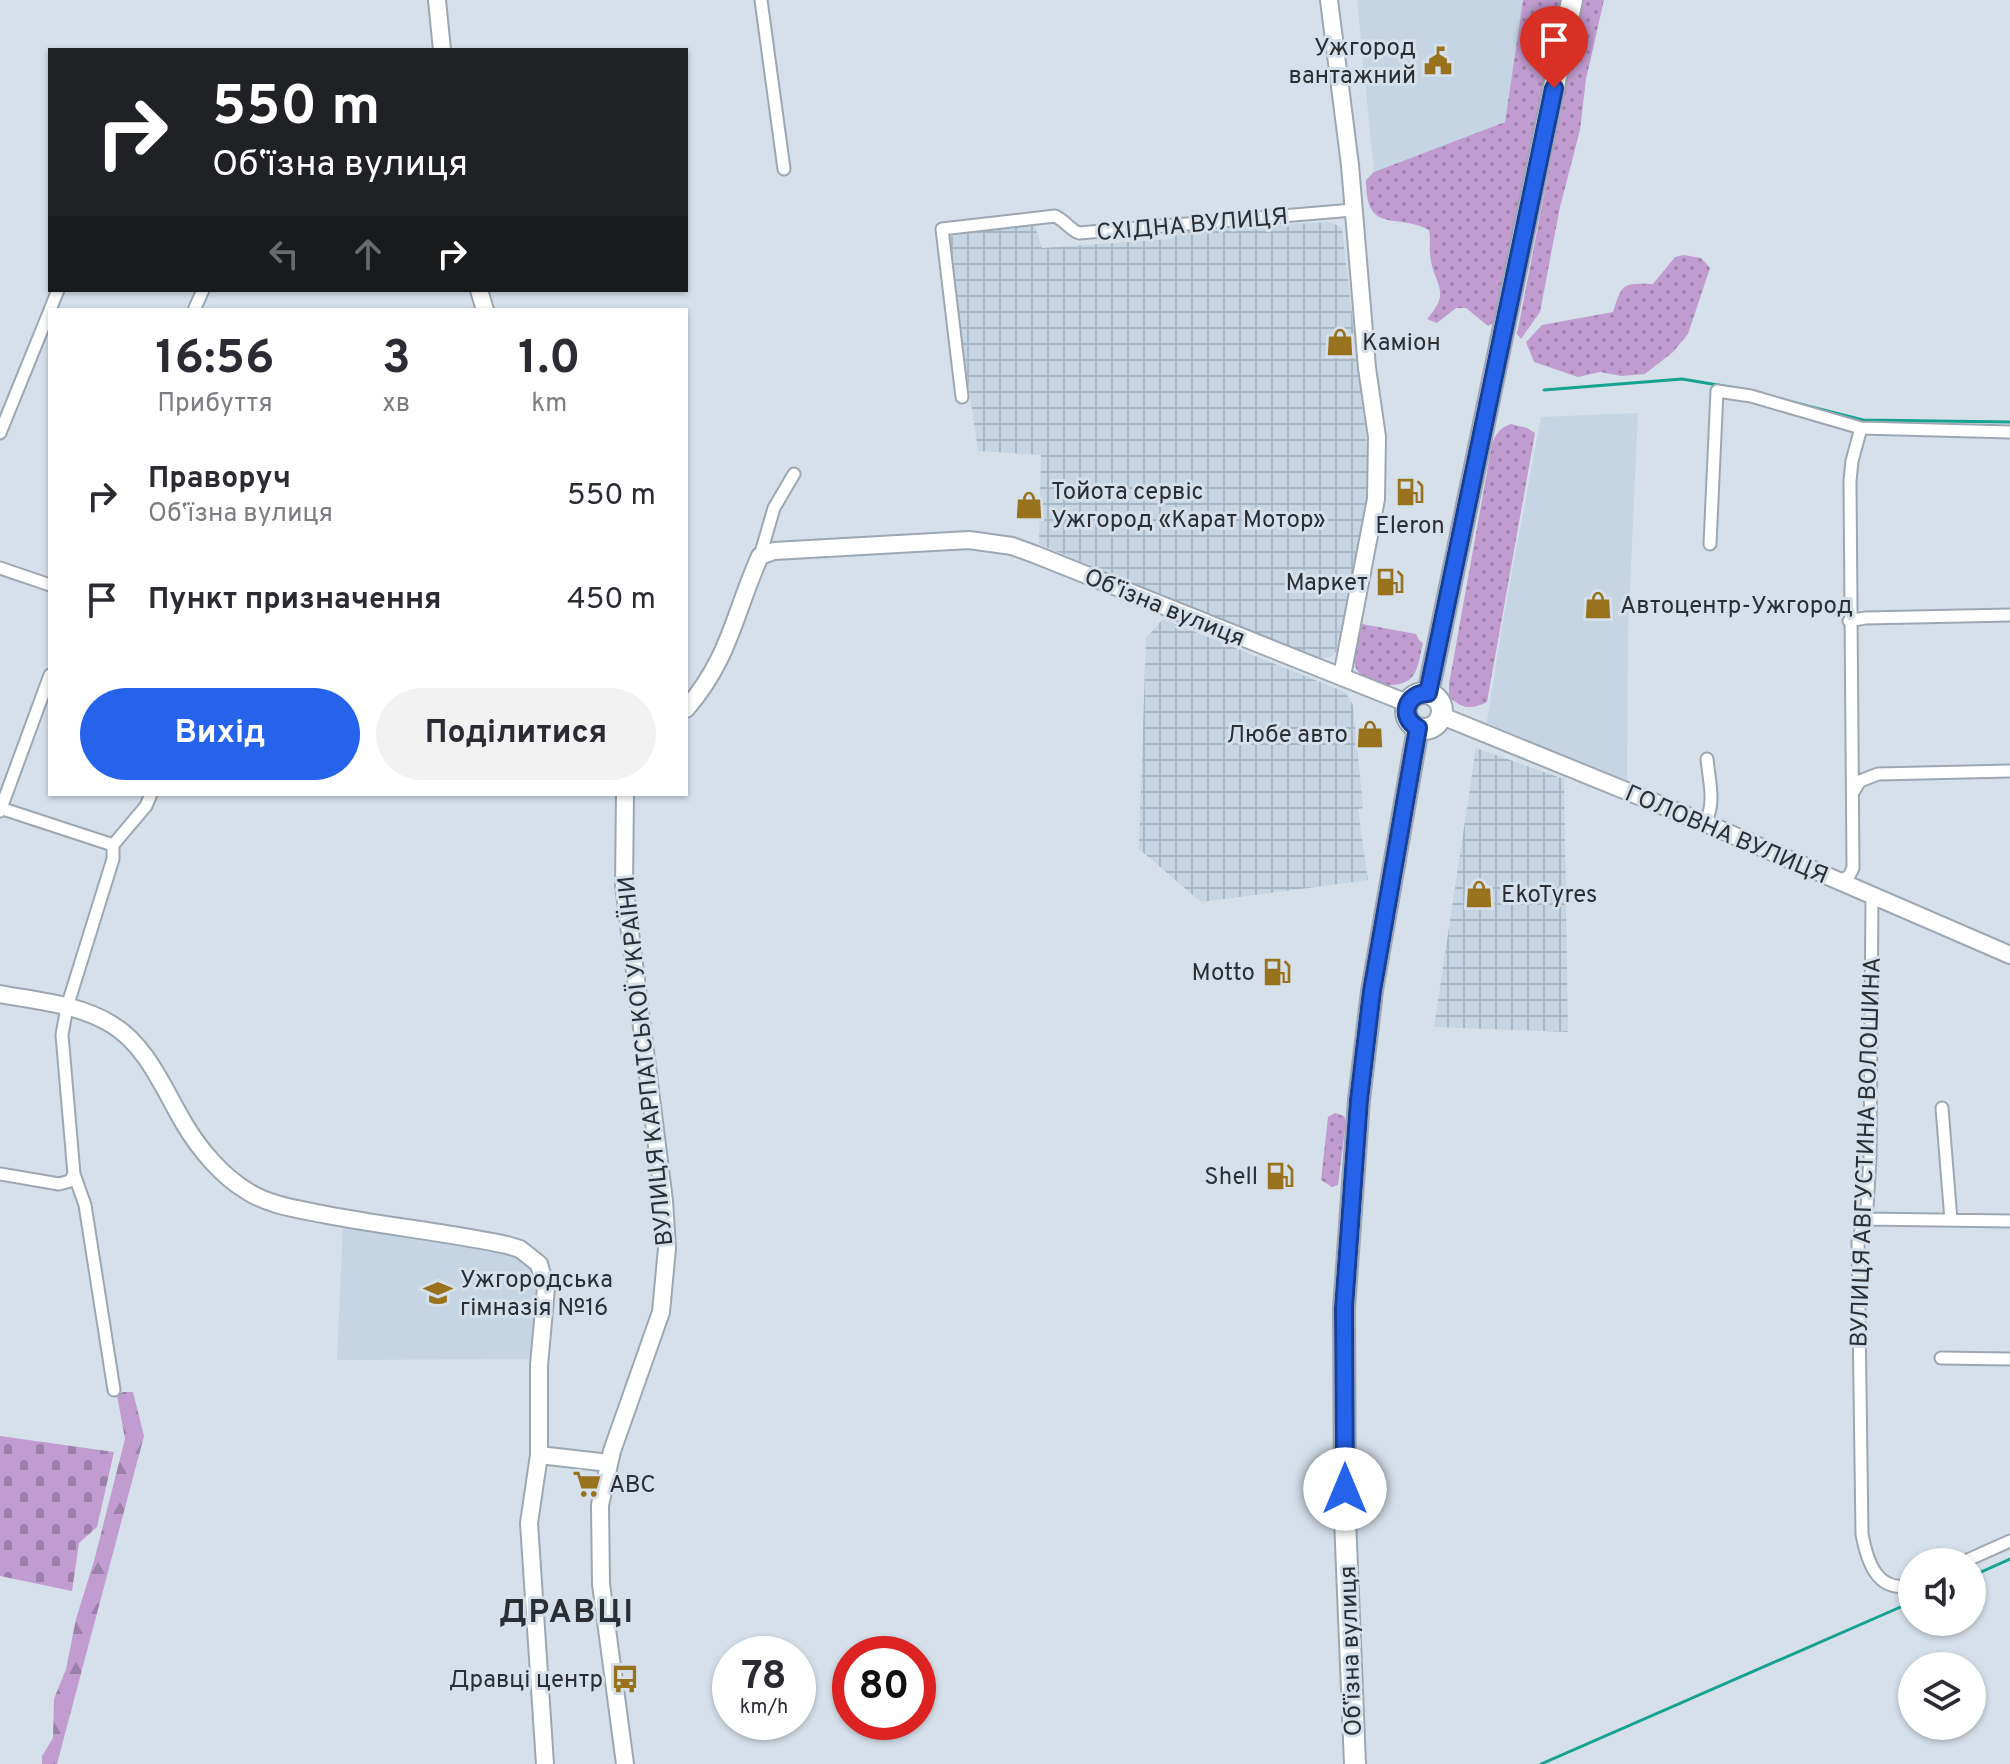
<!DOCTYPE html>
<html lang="uk">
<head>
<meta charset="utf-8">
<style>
	:root { --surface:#fff; --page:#f2f2f3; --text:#2b2b33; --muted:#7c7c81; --accent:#2563eb }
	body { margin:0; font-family:Overpass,sans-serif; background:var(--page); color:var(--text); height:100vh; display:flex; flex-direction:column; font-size:30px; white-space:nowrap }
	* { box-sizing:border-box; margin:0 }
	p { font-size:26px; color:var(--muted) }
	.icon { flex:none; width:44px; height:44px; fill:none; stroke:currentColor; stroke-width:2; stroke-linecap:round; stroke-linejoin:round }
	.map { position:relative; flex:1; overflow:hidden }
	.panel { position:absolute; left:48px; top:308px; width:640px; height:488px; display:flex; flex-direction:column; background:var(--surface); border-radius:0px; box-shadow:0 2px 6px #0004 }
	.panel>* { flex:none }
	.top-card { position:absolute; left:48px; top:48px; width:640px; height:244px; border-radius:0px; box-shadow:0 2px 6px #0004; background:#202124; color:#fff; overflow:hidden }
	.buttons { position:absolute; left:1898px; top:1548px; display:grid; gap:16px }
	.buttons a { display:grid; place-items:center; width:88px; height:88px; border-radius:50%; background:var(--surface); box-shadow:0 2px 6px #0004; font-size:40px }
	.speed { position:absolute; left:712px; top:1636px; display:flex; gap:16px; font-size:40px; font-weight:700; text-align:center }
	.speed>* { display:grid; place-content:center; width:104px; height:104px; border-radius:50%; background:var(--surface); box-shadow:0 2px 6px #0004; line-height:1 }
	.speed small { font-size:20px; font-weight:400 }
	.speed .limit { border:12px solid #d22; background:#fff; color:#111 }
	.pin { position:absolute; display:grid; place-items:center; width:68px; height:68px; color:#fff; margin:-82px -34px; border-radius:50% 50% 50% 0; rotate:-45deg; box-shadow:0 0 8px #0007 }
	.pin .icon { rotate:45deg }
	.me { position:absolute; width:88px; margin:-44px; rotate:0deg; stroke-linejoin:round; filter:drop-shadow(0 0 6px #0008) }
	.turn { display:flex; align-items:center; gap:28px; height:168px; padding:0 32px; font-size:36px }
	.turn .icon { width:104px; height:104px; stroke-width:2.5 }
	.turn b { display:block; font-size:56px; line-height:68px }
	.lanes { display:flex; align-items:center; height:76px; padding:0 32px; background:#0003; justify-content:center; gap:40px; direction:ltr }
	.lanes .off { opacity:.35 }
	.eta { display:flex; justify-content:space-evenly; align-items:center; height:136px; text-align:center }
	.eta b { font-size:48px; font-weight:700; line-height:56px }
	.button { display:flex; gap:16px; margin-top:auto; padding:16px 32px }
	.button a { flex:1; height:92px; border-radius:48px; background:var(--accent); color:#fff; font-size:32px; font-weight:700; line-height:92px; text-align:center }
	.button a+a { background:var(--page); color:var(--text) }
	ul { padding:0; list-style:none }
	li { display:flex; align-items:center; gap:24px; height:104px; padding:0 32px }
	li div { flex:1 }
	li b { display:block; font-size:30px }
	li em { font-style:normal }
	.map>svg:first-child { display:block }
</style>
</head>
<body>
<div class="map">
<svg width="2010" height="1764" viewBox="0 0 2010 1764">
	<defs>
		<pattern id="industrial-grid" width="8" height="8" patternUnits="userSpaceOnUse" patternTransform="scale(2)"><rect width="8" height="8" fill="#c5d5e4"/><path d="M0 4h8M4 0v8" fill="none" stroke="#a9b7c4"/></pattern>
		<pattern id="grass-dots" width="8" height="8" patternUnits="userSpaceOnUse" patternTransform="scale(2)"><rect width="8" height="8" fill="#c09cd0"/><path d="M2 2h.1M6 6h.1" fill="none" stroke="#9c80a9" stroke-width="1.8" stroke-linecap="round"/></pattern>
		<pattern id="forest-firs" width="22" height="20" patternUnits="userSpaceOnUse" patternTransform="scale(2)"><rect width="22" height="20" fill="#c09cd0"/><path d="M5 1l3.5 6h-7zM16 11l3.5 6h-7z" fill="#9c80a9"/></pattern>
		<pattern id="cemetery-stones" width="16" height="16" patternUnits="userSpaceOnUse" patternTransform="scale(2)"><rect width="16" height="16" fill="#c09cd0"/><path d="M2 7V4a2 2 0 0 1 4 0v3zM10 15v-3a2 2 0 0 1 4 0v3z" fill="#9c80a9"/></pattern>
	</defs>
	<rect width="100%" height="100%" fill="#d5e0ea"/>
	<path fill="#c5d5e4" d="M1357 0H1523L1505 122 1374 172Z
		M1638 413 1628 632 1627 780 1486 727 1504 615 1541 417Z
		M343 1225 473 1244 525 1255 539 1270 530 1359 337 1360Z"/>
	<path fill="url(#industrial-grid)" d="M1331 222 1342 228 1368 454 1369 487 1367 519 1336 652 1331 657 1322 658 1264 638 1039 544 1041 455 978 451 947 237 1034 223 1042 248 1172 239 1182 230Z
		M1163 619 1345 692 1353 705 1363 808 1358 809 1368 880 1201 902 1139 849 1146 638Z
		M1476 748 1564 779 1568 1032 1434 1027Z"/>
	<path fill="url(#grass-dots)" d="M1523 0H1562L1493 323 1488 326 1466 308H1456L1437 323 1427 319C1453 290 1433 285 1430 255 1429 246 1431 238 1429 230 1396 212 1366 236 1366 180L1374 172 1505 122Z
		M1582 0H1604L1586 79 1580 130 1560 207 1540 312 1521 339 1517 334Z
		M1684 255 1701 258 1710 268 1688 334 1673 352 1645 374 1622 376 1600 372 1578 377 1534 362 1526 342 1542 325 1613 312C1622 283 1623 283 1653 284L1675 257Z
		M1511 424 1527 428 1535 433 1487 702C1471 710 1461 709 1449 696V684L1492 444C1496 433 1500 428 1511 424Z
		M1362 624 1416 634 1419 640 1423 643C1420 654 1419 670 1411 678 1397 692 1356 684 1354 661 1353 650 1360 635 1362 624Z
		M1335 1113 1344 1116 1346 1121 1338 1185 1332 1187 1321 1180 1328 1117Z"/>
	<path fill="url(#forest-firs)" d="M123 1392H133L144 1436 57 1764H42V1756L53 1738 54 1699 66 1669 76 1619 94 1561 125 1439 117 1395Z"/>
	<path fill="url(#cemetery-stones)" d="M0 1436 114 1452 97 1527 79 1543 72 1591 0 1576Z"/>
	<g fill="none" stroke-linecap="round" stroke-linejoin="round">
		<path stroke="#16a291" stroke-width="3" d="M1544 390 1682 379 1742 389
			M1784 400 1863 420 2010 422
			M1972 1576 2010 1559
			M1541 1764 1912 1602"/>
		<defs>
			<path id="street" d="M761 0 784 169
				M50 310 58 290
				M194 310 203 290
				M962 397 942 229 1055 216C1067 222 1070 230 1079 233L1353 210
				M0 433 50 310
				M1710 544 1717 391 1751 396 1861 428 2010 432
				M760 556 774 508 794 474
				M0 568 50 585
				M1849 621 1865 618 2010 615
				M1854 791 1860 781 1878 774 2010 771
				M0 808 113 845
				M0 811 50 675
				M1705 823C1716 803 1709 781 1707 759
				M1840 881 1849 876 1853 868 1850 481 1852 461 1861 428
				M1872 894 1870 1157 1867 1207 1858 1242 1862 1534C1867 1561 1877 1594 1912 1585
				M1942 1108 1951 1220
				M0 1174 59 1184 70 1181 74 1174
				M1865 1219 2010 1221
				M1941 1358 2010 1359
				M114 1390 85 1205 74 1174 62 1035 67 1007 113 859V845L146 806 151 794
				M1963 1562 2010 1541"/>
			<path id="secondary" d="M437 0 442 50
				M1329 0 1350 165 1367 368 1377 437 1376 499 1342 676
				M479 290 485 310
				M686 709C730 658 734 614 760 556L774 551 969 540 1012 546 1034 554 1407 703
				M1442 716 1705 823 2010 955
				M0 994C37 1001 78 1004 111 1024 147 1045 164 1090 185 1125 200 1150 222 1176 247 1191 268 1205 297 1209 322 1214 383 1226 445 1232 507 1245L520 1249 539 1264 546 1288 539 1365V1455L529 1523 545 1764
				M539 1455 609 1463
				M625 1764 601 1584 600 1505 612 1451 661 1312 667 1248 664 1201 624 885 625 794"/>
			<path id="highway" d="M1406 711a18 18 0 1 1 36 0a18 18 0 1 1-36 0Z
				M1428 693 1572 0
				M1355 1764 1345 1519 1344 1308 1359 1100 1372 991 1418 728"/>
		</defs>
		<use href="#street" stroke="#9da7b1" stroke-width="15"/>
		<use href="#secondary" stroke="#9da7b1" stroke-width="20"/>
		<use href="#highway" stroke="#9da7b1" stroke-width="24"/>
		<use href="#street" stroke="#fff" stroke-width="11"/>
		<use href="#secondary" stroke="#fff" stroke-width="16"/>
		<use href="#highway" stroke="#fff" stroke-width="20"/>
	</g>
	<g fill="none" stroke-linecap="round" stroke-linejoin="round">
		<defs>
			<path id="route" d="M1345 1489 1344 1308 1359 1100 1372 991 1418 728C1398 717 1406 693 1428 693L1554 88"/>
		</defs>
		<use href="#route" stroke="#184099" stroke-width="20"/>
		<use href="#route" stroke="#2563eb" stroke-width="14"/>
	</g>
	<defs>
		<symbol id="civic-bare" viewBox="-9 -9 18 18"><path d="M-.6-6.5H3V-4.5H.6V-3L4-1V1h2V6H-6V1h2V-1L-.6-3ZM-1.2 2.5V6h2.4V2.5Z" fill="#99721e" stroke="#d5e0ea" stroke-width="2.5" paint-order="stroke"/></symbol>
		<symbol id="shop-bare" viewBox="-9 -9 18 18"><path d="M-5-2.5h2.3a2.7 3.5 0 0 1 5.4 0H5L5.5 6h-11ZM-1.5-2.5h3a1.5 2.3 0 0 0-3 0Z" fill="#99721e" stroke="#d5e0ea" stroke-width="2.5" paint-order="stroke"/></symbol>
		<symbol id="fuel-bare" viewBox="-9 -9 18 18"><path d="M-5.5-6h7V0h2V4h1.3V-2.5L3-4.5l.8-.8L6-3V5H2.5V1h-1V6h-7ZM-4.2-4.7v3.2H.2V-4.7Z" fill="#99721e" stroke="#d5e0ea" stroke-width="2.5" paint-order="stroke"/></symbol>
		<symbol id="school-bare" viewBox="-9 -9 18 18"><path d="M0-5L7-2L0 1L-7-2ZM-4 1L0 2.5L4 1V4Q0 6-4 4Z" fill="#99721e" stroke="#d5e0ea" stroke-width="2.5" paint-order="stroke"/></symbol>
		<symbol id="supermarket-bare" viewBox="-9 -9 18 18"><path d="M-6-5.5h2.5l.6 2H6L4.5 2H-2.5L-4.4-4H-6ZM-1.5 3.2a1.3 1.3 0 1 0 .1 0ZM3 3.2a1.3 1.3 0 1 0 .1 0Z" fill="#99721e" stroke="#d5e0ea" stroke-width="2.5" paint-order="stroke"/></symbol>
		<symbol id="bus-bare" viewBox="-9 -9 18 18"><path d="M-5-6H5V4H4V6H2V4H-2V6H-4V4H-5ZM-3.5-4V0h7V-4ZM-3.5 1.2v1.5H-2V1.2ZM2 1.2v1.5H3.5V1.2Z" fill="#99721e" stroke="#d5e0ea" stroke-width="2.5" paint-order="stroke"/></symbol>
	</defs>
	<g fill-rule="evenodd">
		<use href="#civic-bare" x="1418" y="41" width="40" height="40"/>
		<use href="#shop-bare" x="1320" y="322" width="40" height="40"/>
		<use href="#fuel-bare" x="1390" y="472" width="40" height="40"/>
		<use href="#shop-bare" x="1009" y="485" width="40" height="40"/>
		<use href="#fuel-bare" x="1370" y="562" width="40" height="40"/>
		<use href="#shop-bare" x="1578" y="585" width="40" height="40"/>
		<use href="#shop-bare" x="1350" y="714" width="40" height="40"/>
		<use href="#shop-bare" x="1459" y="874" width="40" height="40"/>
		<use href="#fuel-bare" x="1257" y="952" width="40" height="40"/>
		<use href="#fuel-bare" x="1260" y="1156" width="40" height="40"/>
		<use href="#school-bare" x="418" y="1273" width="40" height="40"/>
		<use href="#supermarket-bare" x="567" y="1464" width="40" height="40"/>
		<use href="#bus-bare" x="605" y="1659" width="40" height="40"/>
	</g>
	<g text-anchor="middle" stroke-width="6" stroke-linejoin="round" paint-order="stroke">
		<g font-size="24" fill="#2b2e32" stroke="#d5e0ea" text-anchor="end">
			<text x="1416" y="55">Ужгород<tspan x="1416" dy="28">вантажний</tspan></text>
			<text x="1362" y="350" text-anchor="start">Каміон</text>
			<text x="1051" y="499" text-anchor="start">Тойота сервіс<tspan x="1051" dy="28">Ужгород «Карат Мотор»</tspan></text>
			<text x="1410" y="533" text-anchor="middle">Eleron</text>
			<text x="1368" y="590">Маркет</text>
			<text x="1620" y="613" text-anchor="start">Автоцентр-Ужгород</text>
			<text x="1348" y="742">Любе авто</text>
			<text x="1501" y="902" text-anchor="start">EkoTyres</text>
			<text x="1255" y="980">Motto</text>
			<text x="1258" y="1184">Shell</text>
			<text x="460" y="1287" text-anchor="start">Ужгородська<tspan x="460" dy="28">гімназія №16</tspan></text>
			<text x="609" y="1492" text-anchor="start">ABC</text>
			<text x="603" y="1687">Дравці центр</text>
		</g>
		<g font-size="24" fill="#2b2e32" stroke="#d5e0ea">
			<text transform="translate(1192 224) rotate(-5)" y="8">СХІДНА ВУЛИЦЯ</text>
			<text transform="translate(1165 607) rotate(22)" y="8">Обʼїзна вулиця</text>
			<text transform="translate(1727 834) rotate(23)" y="8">ГОЛОВНА ВУЛИЦЯ</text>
			<text transform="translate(645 1061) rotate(-96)" y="8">ВУЛИЦЯ КАРПАТСЬКОЇ УКРАЇНИ</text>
			<text transform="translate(1865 1152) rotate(-88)" y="8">ВУЛИЦЯ АВГУСТИНА ВОЛОШИНА</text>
			<text transform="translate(1350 1651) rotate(-92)" y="8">Обʼїзна вулиця</text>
		</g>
		<g font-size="32" font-weight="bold" letter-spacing="2" fill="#2b2e32" stroke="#d5e0ea">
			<text x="567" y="1622">ДРАВЦІ</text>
		</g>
	</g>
</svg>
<div class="buttons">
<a><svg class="icon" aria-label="sound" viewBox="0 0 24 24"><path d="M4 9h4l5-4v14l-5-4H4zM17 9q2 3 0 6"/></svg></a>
<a><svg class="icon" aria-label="layers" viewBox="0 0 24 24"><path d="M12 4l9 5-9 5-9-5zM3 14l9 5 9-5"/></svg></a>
</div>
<div class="speed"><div>78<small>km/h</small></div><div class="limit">80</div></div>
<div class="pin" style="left:1554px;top:88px;background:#d93025"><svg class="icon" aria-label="arrive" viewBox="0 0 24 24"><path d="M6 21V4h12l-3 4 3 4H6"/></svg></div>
<svg class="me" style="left:1345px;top:1489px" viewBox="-20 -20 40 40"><circle r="19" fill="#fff"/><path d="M0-13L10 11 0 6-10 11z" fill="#2563eb"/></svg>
<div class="top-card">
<div class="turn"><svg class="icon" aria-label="right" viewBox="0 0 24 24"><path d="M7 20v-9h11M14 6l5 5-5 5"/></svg><div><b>550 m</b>Обʼїзна вулиця</div></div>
<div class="lanes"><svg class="icon off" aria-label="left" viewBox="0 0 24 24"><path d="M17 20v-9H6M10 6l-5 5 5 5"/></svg><svg class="icon off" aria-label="ahead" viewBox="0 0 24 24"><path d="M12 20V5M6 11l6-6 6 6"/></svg><svg class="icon" aria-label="right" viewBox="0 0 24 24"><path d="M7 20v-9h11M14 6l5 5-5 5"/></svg></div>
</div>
<section class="panel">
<div class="eta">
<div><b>16:56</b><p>Прибуття</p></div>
<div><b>3</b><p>хв</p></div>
<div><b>1.0</b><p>km</p></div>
</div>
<ul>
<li><svg class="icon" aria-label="right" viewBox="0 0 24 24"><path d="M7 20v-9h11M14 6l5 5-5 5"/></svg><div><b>Праворуч</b><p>Обʼїзна вулиця</p></div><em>550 m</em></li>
<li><svg class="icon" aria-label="arrive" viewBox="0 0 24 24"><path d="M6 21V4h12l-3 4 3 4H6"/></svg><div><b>Пункт призначення</b></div><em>450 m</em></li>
</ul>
<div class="button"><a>Вихід</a><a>Поділитися</a></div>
</section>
</div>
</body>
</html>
